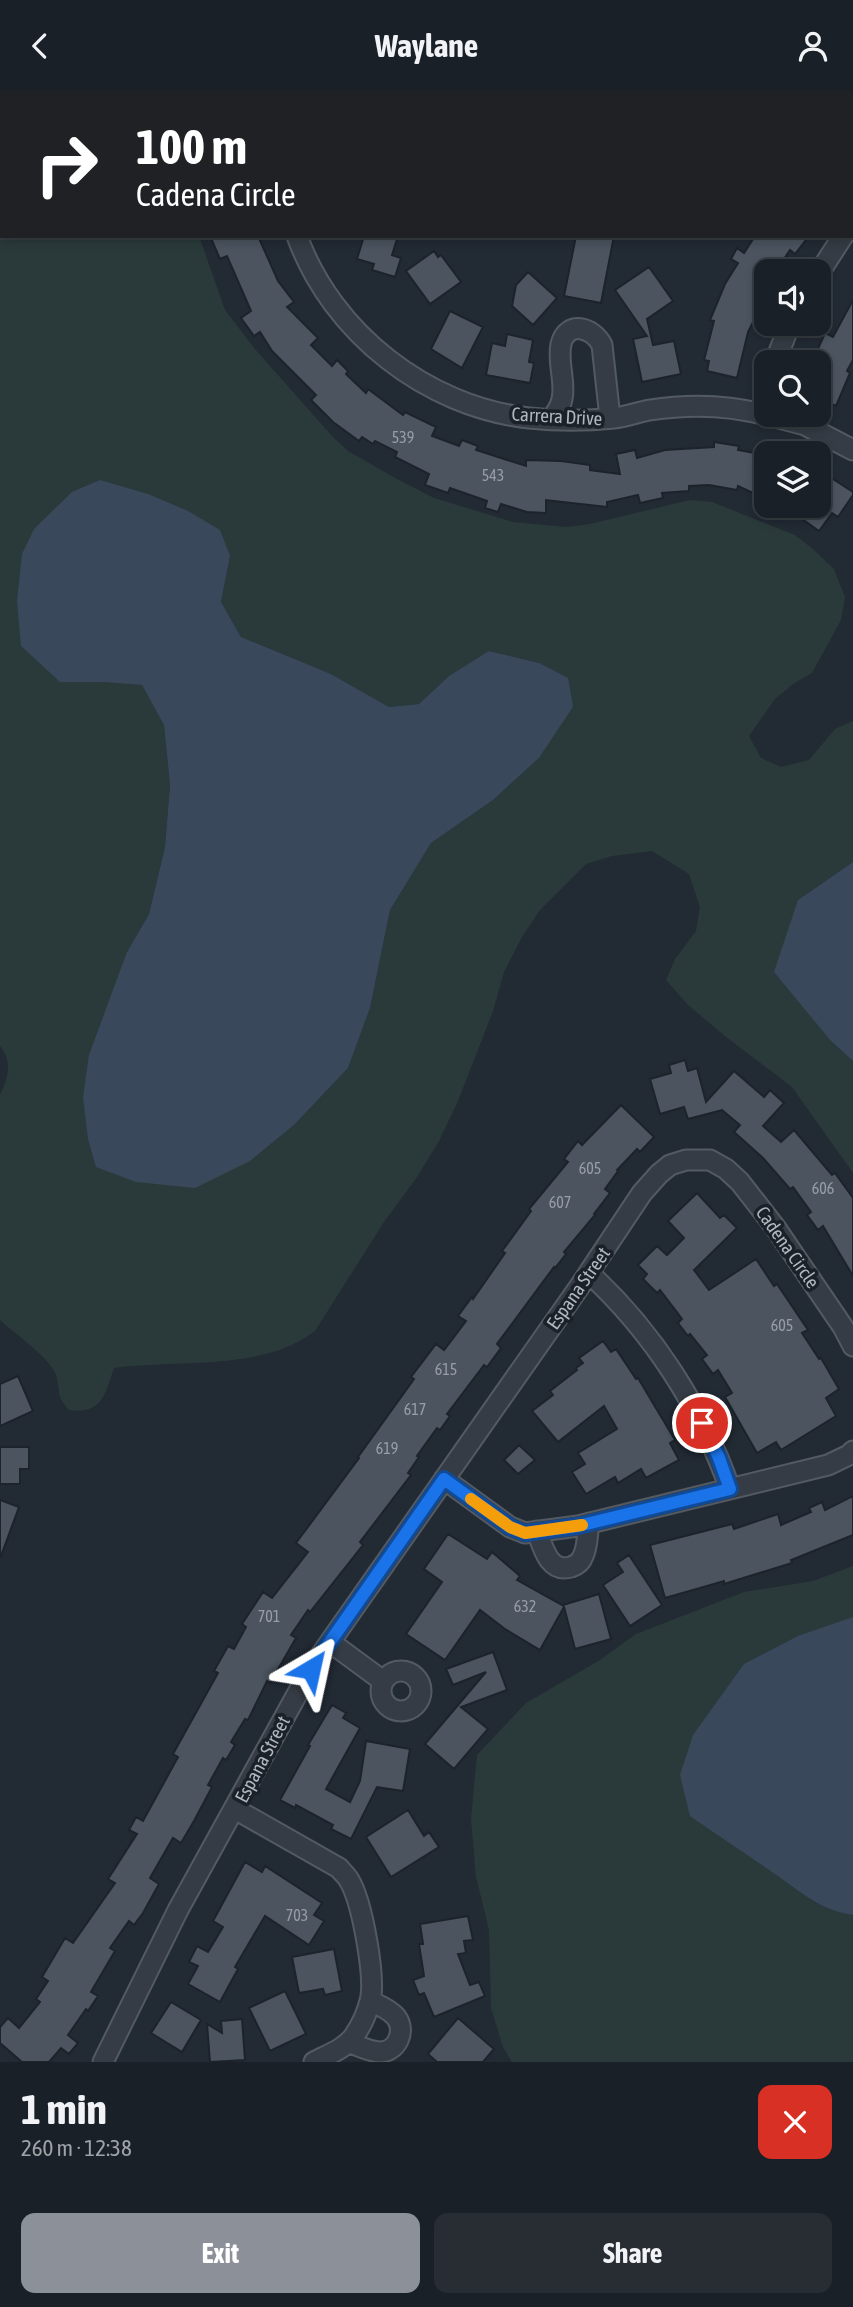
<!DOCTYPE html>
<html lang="en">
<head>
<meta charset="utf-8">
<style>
	:root { --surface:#1a2027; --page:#272d33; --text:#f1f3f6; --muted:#9fa3a7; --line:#383e44; --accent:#8c9099 }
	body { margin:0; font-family:"Asap Condensed",sans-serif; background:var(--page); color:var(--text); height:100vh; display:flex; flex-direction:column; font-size:26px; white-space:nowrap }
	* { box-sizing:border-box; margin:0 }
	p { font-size:23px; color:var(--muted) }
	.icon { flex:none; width:38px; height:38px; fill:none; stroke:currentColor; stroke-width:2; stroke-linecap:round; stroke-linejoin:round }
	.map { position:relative; height:1971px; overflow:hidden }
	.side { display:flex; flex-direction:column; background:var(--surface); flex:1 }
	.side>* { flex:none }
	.top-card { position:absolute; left:0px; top:0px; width:854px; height:147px; box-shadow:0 4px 10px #0003,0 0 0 2px var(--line); background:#202124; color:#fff; overflow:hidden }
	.buttons { position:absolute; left:754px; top:168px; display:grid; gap:14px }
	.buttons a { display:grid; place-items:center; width:77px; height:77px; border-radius:14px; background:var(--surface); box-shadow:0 4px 10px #0003,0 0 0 2px var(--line); font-size:35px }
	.pin { position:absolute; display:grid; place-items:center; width:60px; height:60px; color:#fff; margin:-30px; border:4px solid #fff; border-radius:50%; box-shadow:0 2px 7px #0007 }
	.me { position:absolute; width:77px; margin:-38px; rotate:36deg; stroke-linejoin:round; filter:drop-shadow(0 0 5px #0008) }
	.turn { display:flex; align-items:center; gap:24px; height:147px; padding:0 21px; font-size:32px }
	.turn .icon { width:91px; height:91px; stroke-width:2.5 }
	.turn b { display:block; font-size:49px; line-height:60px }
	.round { display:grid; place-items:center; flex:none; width:74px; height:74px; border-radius:14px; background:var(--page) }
	.summary { display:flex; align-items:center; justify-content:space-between; height:119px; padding:0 21px }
	h1 { font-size:42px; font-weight:700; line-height:52px }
	.action { display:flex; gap:14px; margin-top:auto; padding:14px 21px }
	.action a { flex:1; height:80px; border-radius:14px; background:var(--accent); color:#fff; font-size:28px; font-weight:700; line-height:80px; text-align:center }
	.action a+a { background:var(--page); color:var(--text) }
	header { display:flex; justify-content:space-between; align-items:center; height:91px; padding:0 21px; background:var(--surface); font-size:32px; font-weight:700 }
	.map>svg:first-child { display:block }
</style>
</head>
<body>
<header><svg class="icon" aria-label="back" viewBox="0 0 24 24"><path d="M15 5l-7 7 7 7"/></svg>Waylane<svg class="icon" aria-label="person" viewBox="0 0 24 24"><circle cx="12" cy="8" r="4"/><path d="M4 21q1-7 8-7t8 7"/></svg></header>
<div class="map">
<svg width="853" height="1971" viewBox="0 0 853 1971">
	<rect width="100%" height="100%" fill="#222a34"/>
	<path fill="#2a3a3a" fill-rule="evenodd" d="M0 0H155V2H2V145H199L225 219 255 258 332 345 348 360 397 388 434 407 513 431 566 436 590 433 690 409 712 411 795 444 814 459 834 478 845 506 841 529 812 582 793 593 775 608 749 645 761 667 781 676 809 669 835 638 853 630V771L798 809 831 950 853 970V1082L792 996 726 946 688 914 666 889 675 868 696 840 700 816 689 783 652 760 612 765 586 773 540 819 522 846 504 881 493 920 458 1010 439 1050 417 1086 384 1131 315 1240C262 1281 177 1268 114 1277 105 1303 102 1324 69 1319 55 1303 61 1301 56 1284 50 1267 14 1242 0 1229V1004C8 988 13 970 0 955ZM230 465 221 511 241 546 331 583 389 616 419 613 449 585 490 560 539 572 573 616 539 667 493 709 431 752 390 819 370 917 348 977 294 1034 250 1070 127 861 149 823 165 756 170 694 164 633 142 594 102 591 60 590 21 555Z
		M853 1475V1526L846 1529 787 1791C806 1808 827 1820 853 1824V1971H512L503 1956 491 1917 489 1839 476 1786 471 1727 477 1664 526 1612 600 1569 636 1543 744 1501 813 1490Z"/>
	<path fill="#3a485b" d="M100 389 148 403 188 420 220 439 230 465 221 511 241 546 331 583 389 616 419 613 449 585 489 560 539 572 568 587 573 616 539 667 493 709 431 752 390 819 370 917 348 977 294 1034 250 1070 195 1097 136 1091 96 1076 88 1048 83 1006 89 964 127 861 149 823 165 756 170 694 164 634 142 594 102 591H60L21 555 17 510 22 463 34 438 72 401Z
		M853 771V970L831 950 774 881 798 809Z
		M853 1526V1824C818 1819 800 1800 772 1781 745 1762 717 1744 690 1725L680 1684 693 1644 744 1573 798 1545Z"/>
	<path fill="#4b545f" stroke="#1d232b" stroke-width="2" d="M210 145H258L278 190 294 211 287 216 318 247 311 254 332 275 337 269 348 280 346 283 366 302 368 298 403 324 405 321 436 336 432 345 459 355 462 349 478 355 476 359 526 375V369L561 370 590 374V379L620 383 616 363 635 359 637 367 665 359 714 356V351L739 355 738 359 766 364V408L738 395 737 399 709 394 689 395V400L662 402 663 407 640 412 638 404 607 411V416L546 409V422L527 421 501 413 498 421 485 417 487 410 450 397 448 402 425 394 429 383 395 366 397 361 375 350 373 353 362 346 359 350 333 331 311 309 316 304 272 260 260 241 254 245 241 227 251 220 227 165 220 168Z
		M364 145H398L392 164 401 167 395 186 372 179 374 173 357 168Z
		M576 145H614L601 212 564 205Z
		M755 145H809L795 163 790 159 776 180H766V211L759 229 755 227 748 241 737 287 707 280 709 270 704 269 714 230 710 229 725 193 738 172 731 168 737 157 744 162Z
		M434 160 438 166 441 164 461 191 430 213 406 180Z
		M649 176 673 210 647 228 653 254 674 250 681 283 642 291 633 248 647 245 615 199Z
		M528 181 557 207 533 234 512 215 516 194Z
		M853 209V269L847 280 850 282 836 315 819 308V271H812L825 242 833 246Z
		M450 220 483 236 462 277 431 258Z
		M507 243 533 249 529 271 534 272 530 292 486 284 492 252 505 255Z
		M819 379 853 401V404L838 426 832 422 819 440 784 415H819Z
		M685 969 688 980 697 977 706 1011 734 980 764 1006 770 999 784 1012 763 1035 781 1051 794 1039 832 1084 835 1082 853 1107V1185L823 1135 818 1139 807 1124 811 1121 793 1096 790 1098 763 1067 734 1041 740 1034 722 1019 688 1028 684 1016 660 1023 650 988 671 982 669 974Z
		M621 1014 654 1046 640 1061 637 1058 617 1079 618 1080 605 1098 610 1102 594 1123 595 1124 564 1161 566 1163 555 1177 554 1176 497 1253 501 1257 487 1276 484 1274 447 1323 450 1325 440 1339 437 1337 417 1365 419 1366 408 1382 411 1384 360 1451 363 1454 310 1521 308 1519 291 1544 296 1547 270 1592 267 1590 248 1629 245 1628 231 1651 235 1654 226 1669 223 1667 208 1694 212 1696 194 1730 181 1752 173 1747 150 1787 159 1793 143 1822 134 1834 129 1830 110 1857 115 1860 91 1901 98 1905 88 1920 86 1918 68 1944 78 1952 69 1963 61 1957 49 1971H22L0 1952V1936L8 1927 19 1937 40 1911 36 1908 48 1890 42 1886 65 1847 73 1852 115 1792 108 1788 137 1743 129 1739 136 1726 143 1730 178 1666 173 1663 218 1582 214 1580 228 1555 234 1558 246 1536 242 1533 263 1501 272 1507 308 1461 296 1452 359 1367 358 1366 414 1288 411 1286 436 1253 444 1259 466 1230 458 1225 472 1206 473 1208 505 1162 502 1160 531 1120 529 1118 568 1071 564 1068 578 1050 582 1054Z
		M697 1102 720 1127 724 1124 737 1137 694 1179 709 1199 756 1168 774 1195 777 1193 808 1239 802 1242 819 1268 821 1267 839 1298 826 1307 836 1325 781 1359 776 1351 757 1362 725 1306 732 1302 718 1279 713 1283 702 1268 707 1264 690 1243 688 1245 678 1232 682 1228 660 1199 657 1202 643 1188 647 1183 638 1174 657 1155 667 1164 684 1147 668 1130Z
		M603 1250 611 1261 616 1258 636 1288 638 1287 675 1349 670 1352 679 1369 646 1387 641 1378 618 1392 615 1386 586 1403 572 1381 585 1373 578 1362 617 1338 604 1315 558 1351 532 1320 553 1304 550 1300 577 1279 576 1277 583 1272 579 1267Z
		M18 1285 33 1320 0 1335V1293Z
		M519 1354 535 1369 518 1383 504 1369Z
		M0 1356H29V1378H20V1393H0Z
		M853 1405V1444L791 1469 792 1472 724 1493V1490L665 1507 650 1454 732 1433 734 1438 778 1423 781 1434 811 1421 809 1417 822 1411 825 1419Z
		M0 1409 19 1416 1 1465 0 1464Z
		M448 1443 487 1468 492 1461 520 1485 517 1489 564 1515 563 1514 599 1503 611 1548 575 1558 564 1516 540 1559 505 1538 480 1519 445 1569 406 1543 442 1491 424 1478Z
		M629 1464 662 1514 630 1535 603 1494 623 1481 617 1472Z
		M493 1561 507 1599 461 1616 488 1638 454 1678 425 1653 486 1581 453 1594 446 1578Z
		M332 1614 346 1622 343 1627 360 1637 326 1698 350 1711 360 1690 366 1650 410 1658 403 1700 377 1696 351 1748 331 1738 333 1734 296 1714 295 1717 280 1709 310 1655 308 1654Z
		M408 1719 424 1745 429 1741 439 1756 391 1786 366 1746Z
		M245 1771 262 1781 265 1775 322 1812 314 1824 324 1830 309 1854 265 1825 235 1876 238 1878 220 1911 188 1893 198 1875 189 1871 197 1855 208 1861 223 1836 213 1830Z
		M468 1825 473 1849 464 1850 466 1862 458 1863 470 1894 479 1891 485 1905 434 1926 424 1902 419 1904 413 1889 424 1885 419 1853H423L420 1833Z
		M334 1858 342 1900 325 1904 323 1898 299 1902 292 1866Z
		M285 1900 306 1943 270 1960 249 1917Z
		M171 1911 201 1929 182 1961 151 1942Z
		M458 1927 494 1958 483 1971H437L428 1963Z
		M242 1928 245 1969 210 1971 207 1933 222 1942 221 1930Z"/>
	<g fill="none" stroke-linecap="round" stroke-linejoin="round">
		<defs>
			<path id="minor" d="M255 0V2
				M422 0 423 2
				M742 2 743 0
				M852 130 853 129
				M297 145C332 242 427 316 529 327 556 330 587 330 614 327 626 326 638 321 650 319 688 313 729 314 766 324
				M819 182 843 145
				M775 271 790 233
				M767 324 805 334 853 359
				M552 328C556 322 561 315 562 308 566 291 557 271 561 253 567 229 593 236 602 254L610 327
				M589 1182C653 1241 701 1316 730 1398
				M444 1388 510 1436 525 1442 578 1435 828 1374 849 1364 853 1360
				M537 1440C543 1457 549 1482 571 1476 577 1474 581 1471 583 1465 588 1456 587 1442 589 1432
				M330 1551 383 1590
				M381 1600a20 20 0 1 1 40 0a20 20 0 1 1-40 0Z
				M235 1718 339 1777C342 1781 347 1785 349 1789 362 1810 376 1887 370 1910 367 1922 361 1935 354 1945 345 1958 327 1964 314 1971
				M349 1951C358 1955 370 1961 381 1961 399 1960 407 1936 394 1924 387 1917 378 1914 370 1910
				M103 1971 178 1819 311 1578 582 1192 642 1102 659 1083 670 1074 686 1069H710L726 1078 740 1091 775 1136 843 1236 853 1255"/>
		</defs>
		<use href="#minor" stroke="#535a62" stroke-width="23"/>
		<use href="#minor" stroke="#363c45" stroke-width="19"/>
	</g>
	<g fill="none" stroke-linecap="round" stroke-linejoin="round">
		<defs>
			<path id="route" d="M311 1578 444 1388 510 1436 525 1442 578 1435 730 1398 719 1367 702 1332"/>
		</defs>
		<use href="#route" stroke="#114b97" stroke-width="18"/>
		<use href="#route" stroke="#1a73e8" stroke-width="12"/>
		<path stroke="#f59e0b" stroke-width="12" d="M471 1408 510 1436 525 1442 582 1434"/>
	</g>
	<g text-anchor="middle" stroke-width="7" stroke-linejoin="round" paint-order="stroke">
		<g font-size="16" fill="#979ea8">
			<text x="403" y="352">539</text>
			<text x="493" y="390">543</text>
			<text x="590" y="1083">605</text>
			<text x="823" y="1103">606</text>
			<text x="560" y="1117">607</text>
			<text x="782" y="1240">605</text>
			<text x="446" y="1284">615</text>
			<text x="415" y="1324">617</text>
			<text x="387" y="1363">619</text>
			<text x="525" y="1521">632</text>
			<text x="269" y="1531">701</text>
			<text x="297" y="1830">703</text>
		</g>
		<g font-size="19" fill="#b0b7c1" stroke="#1b2129">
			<text transform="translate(557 325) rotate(3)" y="7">Carrera Drive</text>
			<text transform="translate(788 1156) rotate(55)" y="7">Cadena Circle</text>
			<text transform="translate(578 1197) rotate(-55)" y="7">Espana Street</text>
			<text transform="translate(262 1668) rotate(-62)" y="7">Espana Street</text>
		</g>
	</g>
</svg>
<div class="buttons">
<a><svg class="icon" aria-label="sound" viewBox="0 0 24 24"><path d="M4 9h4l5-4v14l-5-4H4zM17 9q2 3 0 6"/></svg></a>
<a><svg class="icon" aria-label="search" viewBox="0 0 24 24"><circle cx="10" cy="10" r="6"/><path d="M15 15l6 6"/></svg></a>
<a><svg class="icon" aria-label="layers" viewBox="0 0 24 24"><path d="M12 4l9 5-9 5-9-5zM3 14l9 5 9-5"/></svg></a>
</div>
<div class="pin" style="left:702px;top:1332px;background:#d93025"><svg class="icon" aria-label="arrive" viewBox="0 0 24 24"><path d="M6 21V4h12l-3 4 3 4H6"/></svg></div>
<svg class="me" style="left:311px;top:1578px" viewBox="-20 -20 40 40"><path d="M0-17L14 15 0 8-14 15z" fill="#1a73e8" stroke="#fff" stroke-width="4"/></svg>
<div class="top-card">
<div class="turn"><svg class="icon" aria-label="right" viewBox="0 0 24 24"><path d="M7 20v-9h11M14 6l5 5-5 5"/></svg><div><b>100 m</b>Cadena Circle</div></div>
</div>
</div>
<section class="side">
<div class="summary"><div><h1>1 min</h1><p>260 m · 12:38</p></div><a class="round" style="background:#d93025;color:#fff"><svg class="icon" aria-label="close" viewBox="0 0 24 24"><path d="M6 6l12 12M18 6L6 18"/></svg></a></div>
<div class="action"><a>Exit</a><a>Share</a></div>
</section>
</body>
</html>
